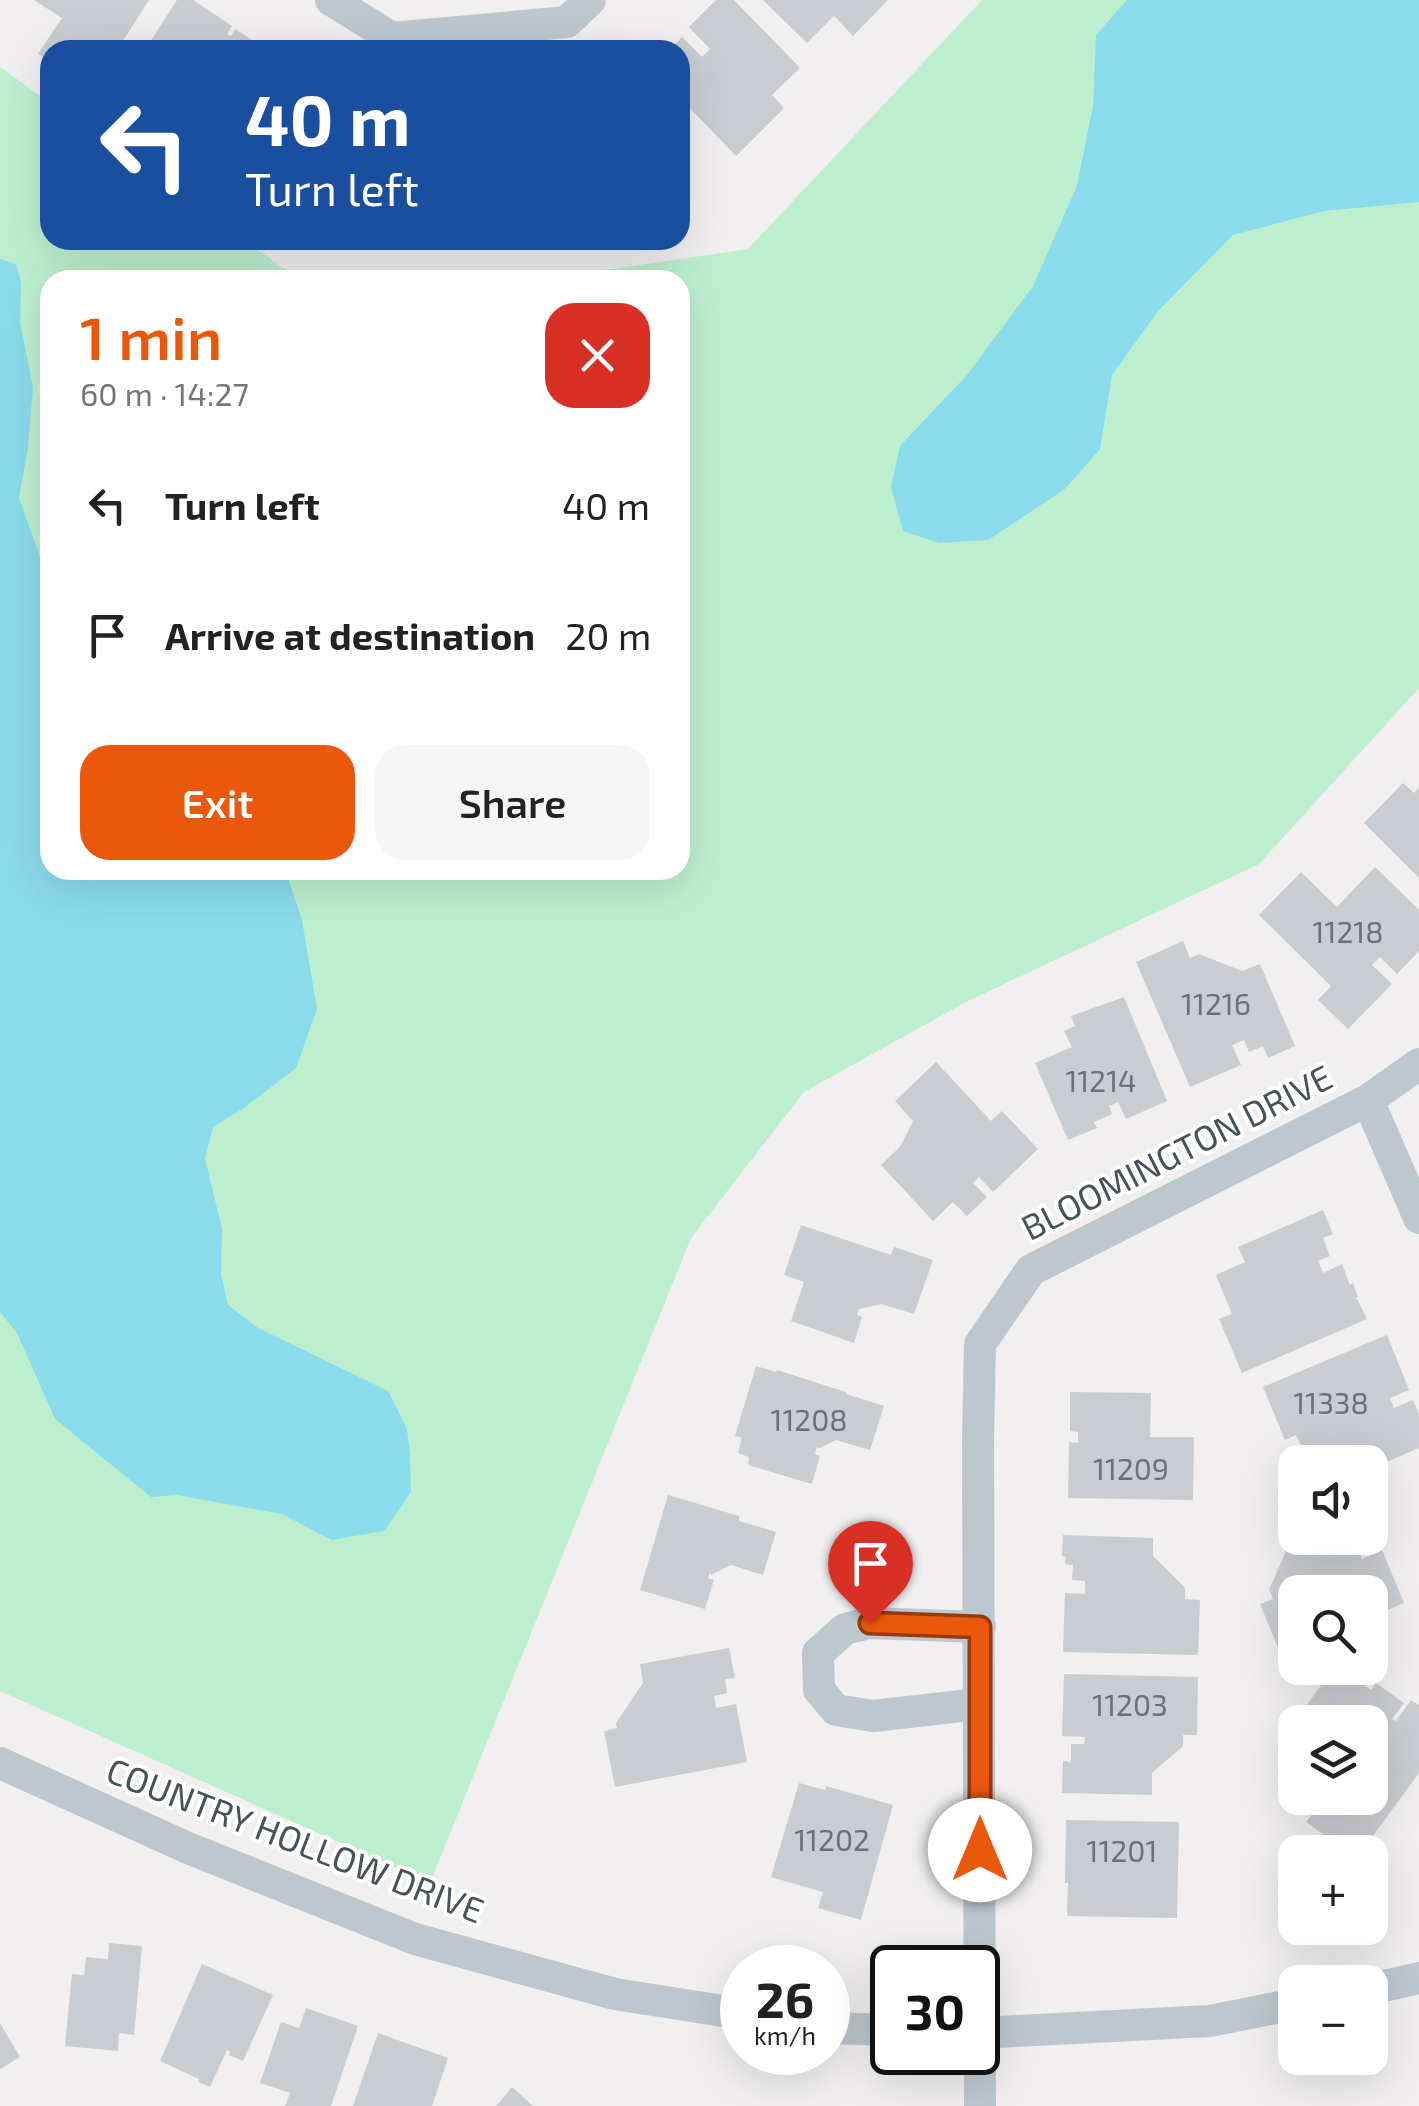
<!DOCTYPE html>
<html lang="en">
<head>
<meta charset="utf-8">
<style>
	:root { --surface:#fff; --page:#f6f6f6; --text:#222; --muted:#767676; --accent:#ea580c }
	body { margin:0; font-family:"Exo 2",sans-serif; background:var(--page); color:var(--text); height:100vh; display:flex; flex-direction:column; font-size:38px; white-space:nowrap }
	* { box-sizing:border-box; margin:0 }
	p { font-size:32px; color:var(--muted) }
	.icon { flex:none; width:55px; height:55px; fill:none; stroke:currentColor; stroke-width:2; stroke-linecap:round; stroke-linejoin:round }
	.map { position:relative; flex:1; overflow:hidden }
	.panel { position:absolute; left:40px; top:270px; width:650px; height:610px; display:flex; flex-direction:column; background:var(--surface); border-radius:30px; box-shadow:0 10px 40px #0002 }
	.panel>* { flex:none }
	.guide { position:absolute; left:40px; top:40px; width:650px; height:210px; border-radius:30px; box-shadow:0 10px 40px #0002; background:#1a4fa0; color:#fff; overflow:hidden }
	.tools { position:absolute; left:1278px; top:1445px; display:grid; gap:20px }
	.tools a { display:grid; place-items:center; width:110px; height:110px; border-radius:20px; background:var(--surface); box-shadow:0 10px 40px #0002; font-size:50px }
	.speed { position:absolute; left:720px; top:1945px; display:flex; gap:20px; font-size:50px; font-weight:700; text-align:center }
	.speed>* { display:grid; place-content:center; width:130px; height:130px; border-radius:50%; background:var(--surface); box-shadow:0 10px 40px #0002; line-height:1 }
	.speed small { font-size:25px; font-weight:400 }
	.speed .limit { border:5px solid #111; border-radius:15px; background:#fff; color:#111 }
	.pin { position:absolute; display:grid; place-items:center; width:85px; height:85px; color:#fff; margin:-102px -42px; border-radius:50% 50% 50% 0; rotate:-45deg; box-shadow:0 0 10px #0007 }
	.pin .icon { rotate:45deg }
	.me { position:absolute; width:110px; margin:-55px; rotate:0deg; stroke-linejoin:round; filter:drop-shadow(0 0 8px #0008) }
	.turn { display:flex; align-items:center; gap:35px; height:210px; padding:0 40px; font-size:45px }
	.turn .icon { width:130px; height:130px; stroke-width:2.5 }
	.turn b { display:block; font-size:70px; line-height:85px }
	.round { display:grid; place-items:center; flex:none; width:105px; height:105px; border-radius:30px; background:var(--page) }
	.summary { display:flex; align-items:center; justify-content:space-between; height:170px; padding:0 40px }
	h1 { font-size:60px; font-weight:600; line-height:75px; color:var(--accent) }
	.cta { display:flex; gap:20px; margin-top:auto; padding:20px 40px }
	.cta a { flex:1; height:115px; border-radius:30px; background:var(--accent); color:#fff; font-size:40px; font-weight:600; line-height:115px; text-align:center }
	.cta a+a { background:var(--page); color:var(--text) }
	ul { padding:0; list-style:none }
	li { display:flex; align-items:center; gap:30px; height:130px; padding:0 40px }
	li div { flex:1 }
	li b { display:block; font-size:38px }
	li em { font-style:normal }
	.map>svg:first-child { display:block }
</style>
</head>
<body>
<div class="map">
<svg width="1419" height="2106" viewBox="0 0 1419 2106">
	<rect width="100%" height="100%" fill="#f1efef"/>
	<path fill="#bdefcf" d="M982 0H1419V688L1259 864 966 1002 804 1092 691 1238 430 1883 0 1691V67L50 103V240H244L300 280H50V870H680V280H538L748 249Z"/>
	<path fill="#8adbec" d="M1127 0H1419V202L1324 211 1233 235 1158 311 1112 375 1100 449 1065 489 988 540 939 543 903 531 891 487 900 446 967 375 1033 286 1077 186 1093 106 1096 35Z
		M0 259 16 264 21 282 20 322 33 387 28 448 19 498 43 565 50 574V870H285L302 920 317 1009 296 1068 244 1108 213 1127 205 1158 222 1229 221 1274 228 1305 258 1328 388 1391 407 1429 410 1453 411 1492 384 1531 332 1540 282 1514 177 1495 151 1497 55 1419 17 1333 0 1312Z"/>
	<path fill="#c9ccd1" d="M34 0H149L119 47 123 50H50V62L38 54 62 18Z
		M177 0H193L232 26 227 34 231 36 235 29 268 50H145Z
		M716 0H734L800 68 772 95 784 108 736 156 680 98V50H669L682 37 702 57 710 49 689 27Z
		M763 0H888L853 36 834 16 807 43Z
		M451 240H529V243L452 250Z
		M1403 783 1414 793 1419 787V878L1364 823Z
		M1375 867 1419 910V951L1397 974 1380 957 1372 965 1392 984 1348 1029 1318 1000 1331 986 1259 915 1301 872 1337 907Z
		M1183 941 1190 958 1199 954 1242 971 1260 964 1295 1046 1268 1058 1263 1046 1249 1052 1244 1040 1232 1045 1241 1065 1190 1087 1136 962Z
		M1124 997 1167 1101 1126 1119 1118 1102 1109 1106 1112 1114 1094 1122 1097 1128 1068 1140 1035 1063 1072 1047 1064 1031 1075 1026 1071 1016Z
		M936 1062 991 1121 1002 1111 1038 1149 993 1192 979 1177 973 1183 987 1197 967 1216 953 1202 933 1221 881 1165 900 1147 913 1121 895 1101Z
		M1323 1210 1333 1234 1323 1238 1330 1256 1318 1261 1323 1273 1342 1264 1350 1285 1353 1283 1358 1297H1356L1367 1319 1242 1373 1219 1319 1232 1314 1216 1275 1245 1262 1238 1247Z
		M801 1225 891 1255 894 1247 933 1260 914 1314 881 1304 859 1309 857 1315 862 1317 854 1343 791 1321 804 1282 784 1275Z
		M1387 1335 1409 1390 1390 1398 1394 1408 1413 1400 1419 1414V1448L1370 1469V1462H1345L1301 1445 1296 1435 1285 1440 1263 1387Z
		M756 1366 776 1372 777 1370 846 1392V1394L884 1406 870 1450 836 1440 820 1448 817 1447 815 1454 820 1456 812 1484 748 1465 749 1457 738 1453 742 1438 735 1436Z
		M1070 1392 1151 1393 1150 1437H1194L1193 1500 1068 1498 1069 1442 1078 1443V1432L1070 1431Z
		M668 1495 739 1516V1521L776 1532 763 1575 731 1565 711 1575 710 1572 708 1578 714 1580 705 1609 640 1590Z
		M1370 1511 1381 1537 1357 1547 1362 1559 1382 1550 1404 1603 1370 1617V1592H1295V1649L1281 1655 1260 1604 1273 1599 1269 1590 1287 1549 1279 1531 1295 1525V1538H1370Z
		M1063 1535 1153 1538V1556L1185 1588V1599L1200 1600 1198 1655 1063 1652 1065 1593 1085 1594V1581L1072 1580 1073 1565 1065 1564 1066 1557 1062 1556Z
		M729 1648 735 1678 725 1679 727 1693 714 1696 716 1708 736 1704 747 1762 615 1787 604 1731 617 1728 616 1723 643 1683 640 1664Z
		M1334 1668H1367L1371 1670 1361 1683 1371 1690 1376 1683 1404 1703 1392 1719 1396 1721 1411 1700 1419 1705V1773L1361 1852H1348L1306 1822 1325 1798H1370V1722H1295V1758L1277 1745Z
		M1064 1674 1198 1677 1197 1735H1183V1746L1152 1773V1795L1062 1793 1063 1761 1071 1762V1744H1084L1085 1737 1062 1736Z
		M799 1783 825 1790 826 1786 893 1805 861 1920 818 1908 823 1892 771 1877Z
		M1066 1820 1179 1822 1177 1918 1067 1916 1068 1883H1065Z
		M109 1943 142 1946 134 2035 119 2033 118 2051 65 2046 72 1974 84 1975 86 1957 108 1959Z
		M202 1964 273 1995 243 2061 229 2055 230 2052 227 2050 210 2087 198 2082 199 2079 160 2061Z
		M306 2008 358 2026 331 2106H285L290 2093 260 2083 281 2022 299 2028Z
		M0 2023 20 2057 0 2069Z
		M378 2033 448 2058 432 2106H353Z
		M512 2087 533 2106H496Z"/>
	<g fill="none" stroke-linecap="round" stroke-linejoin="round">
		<path stroke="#bdc7ce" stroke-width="32" d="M331 0 392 38 567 22 590 0
			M1368 1100 1419 1218
			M979 1704 873 1716 836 1710 819 1690 818 1653 845 1629 869 1623 980 1627
			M0 1763 188 1848 415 1939 615 1994 742 2014
			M1370 1989 1419 1978
			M828 2028 892 2030
			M978 2033 1210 2021 1295 2004
			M980 2106 978 1438 980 1344 1031 1270 1368 1100 1419 1064"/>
	</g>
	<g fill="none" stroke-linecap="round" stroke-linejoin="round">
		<defs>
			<path id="route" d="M870 1623 980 1627V1850"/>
		</defs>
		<use href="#route" stroke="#983908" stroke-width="25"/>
		<use href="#route" stroke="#ea580c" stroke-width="18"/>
	</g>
	<g text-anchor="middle" stroke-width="8" stroke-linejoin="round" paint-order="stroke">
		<g font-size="30" fill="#687179">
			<text x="1348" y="943">11218</text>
			<text x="1216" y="1015">11216</text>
			<text x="1101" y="1092">11214</text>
			<text x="1331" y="1414">11338</text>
			<text x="809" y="1431">11208</text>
			<text x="1131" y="1480">11209</text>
			<text x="1130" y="1716">11203</text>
			<text x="832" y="1851">11202</text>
			<text x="1122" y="1862">11201</text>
		</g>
		<g font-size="35" fill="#47535c" stroke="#fff">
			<text transform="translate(1177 1153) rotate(-27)" y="12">BLOOMINGTON DRIVE</text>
			<text transform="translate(295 1841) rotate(21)" y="12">COUNTRY HOLLOW DRIVE</text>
		</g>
	</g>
</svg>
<div class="tools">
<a><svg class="icon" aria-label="sound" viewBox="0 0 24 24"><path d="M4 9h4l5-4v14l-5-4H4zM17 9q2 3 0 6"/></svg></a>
<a><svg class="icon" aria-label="search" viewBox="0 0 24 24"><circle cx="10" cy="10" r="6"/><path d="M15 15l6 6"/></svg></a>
<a><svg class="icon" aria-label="layers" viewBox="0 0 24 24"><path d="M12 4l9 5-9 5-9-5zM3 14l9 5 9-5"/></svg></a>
<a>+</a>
<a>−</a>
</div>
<div class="speed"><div>26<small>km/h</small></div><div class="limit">30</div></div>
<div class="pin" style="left:870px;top:1623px;background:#d93025"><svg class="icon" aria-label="arrive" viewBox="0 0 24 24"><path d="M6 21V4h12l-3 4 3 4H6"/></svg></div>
<svg class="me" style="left:980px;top:1850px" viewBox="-20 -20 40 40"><circle r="19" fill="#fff"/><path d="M0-13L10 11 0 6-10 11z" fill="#ea580c"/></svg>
<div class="guide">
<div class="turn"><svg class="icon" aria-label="left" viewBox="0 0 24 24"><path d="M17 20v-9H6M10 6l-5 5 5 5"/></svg><div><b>40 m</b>Turn left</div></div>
</div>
<section class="panel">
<div class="summary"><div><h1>1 min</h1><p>60 m · 14:27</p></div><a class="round" style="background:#d93025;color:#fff"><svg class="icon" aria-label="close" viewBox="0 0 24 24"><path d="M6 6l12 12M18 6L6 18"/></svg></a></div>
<ul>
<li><svg class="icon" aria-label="left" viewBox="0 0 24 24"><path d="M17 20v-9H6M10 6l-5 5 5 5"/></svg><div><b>Turn left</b></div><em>40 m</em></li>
<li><svg class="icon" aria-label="arrive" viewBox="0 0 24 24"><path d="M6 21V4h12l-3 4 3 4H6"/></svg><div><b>Arrive at destination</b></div><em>20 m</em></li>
</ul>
<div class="cta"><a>Exit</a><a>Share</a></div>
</section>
</div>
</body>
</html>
